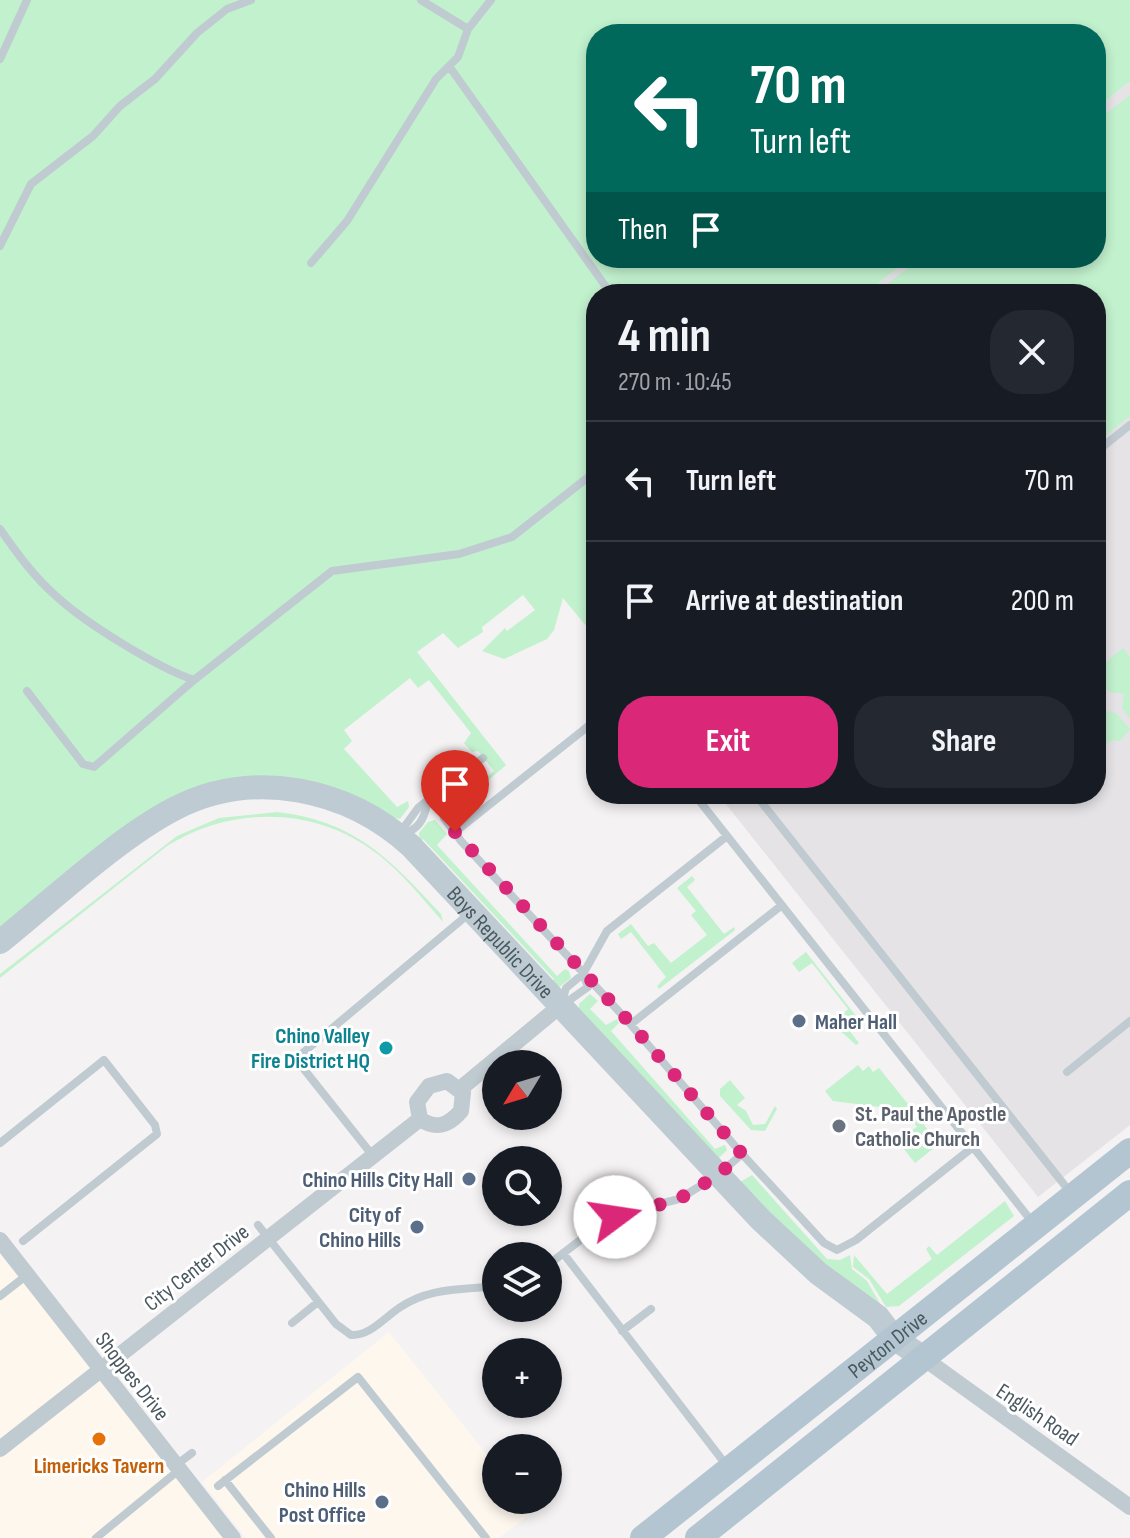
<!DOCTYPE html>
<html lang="en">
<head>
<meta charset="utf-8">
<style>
	:root { --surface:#171b24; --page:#242831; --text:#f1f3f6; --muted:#9ea1a6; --line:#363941; --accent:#db2777 }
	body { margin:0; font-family:"Sofia Sans Condensed",sans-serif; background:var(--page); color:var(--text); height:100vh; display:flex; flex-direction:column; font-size:30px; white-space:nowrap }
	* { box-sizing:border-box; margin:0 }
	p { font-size:26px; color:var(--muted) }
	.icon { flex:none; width:44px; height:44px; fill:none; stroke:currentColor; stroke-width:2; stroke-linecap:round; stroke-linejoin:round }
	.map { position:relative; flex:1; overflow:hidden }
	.details { position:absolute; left:586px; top:284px; width:520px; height:520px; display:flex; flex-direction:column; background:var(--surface); border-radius:32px; box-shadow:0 4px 12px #0003 }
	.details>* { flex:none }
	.guide { position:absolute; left:586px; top:24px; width:520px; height:244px; border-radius:32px; box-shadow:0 4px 12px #0003; background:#00695c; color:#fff; overflow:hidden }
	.needle { width:52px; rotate:232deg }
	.controls { position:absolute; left:482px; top:1050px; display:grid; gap:16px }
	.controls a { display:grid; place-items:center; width:80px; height:80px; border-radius:50%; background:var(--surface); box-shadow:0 4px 12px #0003; font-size:40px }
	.pin { position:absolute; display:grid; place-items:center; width:68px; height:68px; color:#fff; margin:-82px -34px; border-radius:50% 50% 50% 0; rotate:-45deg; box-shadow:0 0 8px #0007 }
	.pin .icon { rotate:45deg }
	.me { position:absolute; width:88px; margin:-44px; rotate:76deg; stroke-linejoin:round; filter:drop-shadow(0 0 6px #0008) }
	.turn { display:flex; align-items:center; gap:28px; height:168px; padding:0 32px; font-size:36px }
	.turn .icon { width:104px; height:104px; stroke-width:2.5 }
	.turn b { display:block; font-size:56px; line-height:68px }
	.then { display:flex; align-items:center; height:76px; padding:0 32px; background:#0003; gap:16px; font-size:30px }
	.round { display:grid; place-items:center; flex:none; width:84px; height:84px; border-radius:32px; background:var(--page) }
	.head { display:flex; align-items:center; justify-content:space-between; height:136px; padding:0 32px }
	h1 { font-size:48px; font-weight:700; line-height:60px }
	.button { display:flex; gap:16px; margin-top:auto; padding:16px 32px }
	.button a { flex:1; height:92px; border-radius:32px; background:var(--accent); color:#fff; font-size:32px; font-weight:700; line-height:92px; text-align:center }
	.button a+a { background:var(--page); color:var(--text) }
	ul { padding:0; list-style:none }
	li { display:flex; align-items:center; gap:24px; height:120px; padding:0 32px; border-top:2px solid var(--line) }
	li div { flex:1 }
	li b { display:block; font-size:30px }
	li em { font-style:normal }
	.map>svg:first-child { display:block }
</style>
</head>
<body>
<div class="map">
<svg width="1130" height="1538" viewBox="0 0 1130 1538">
	<rect width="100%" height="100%" fill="#f4f2f3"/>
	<path fill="#fdf7ee" d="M0 1254 179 1470 225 1538H0Z
		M389 1332 496 1466V1500H523L533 1512 499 1538H246L202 1482Z"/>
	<path fill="#e5e3e5" d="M1130 81V1125L1038 1197 718 794H1096V294H865L910 258H1096V109Z"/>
	<path fill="#c2f1ce" d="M0 0H1130V81L1096 109V34H596V258H910L865 294H596V638L563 598 554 630 547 639 504 659 482 651 505 628 507 631 535 610 523 595 482 627 483 632 458 648 443 633 417 652 506 765 461 804 467 812 461 818H456L444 803 445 798 454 803 494 771 478 751 472 752 464 743 471 733 429 680 418 688 410 678 344 730 352 741 344 749 397 807 408 801 409 807 400 819 233 781 0 929Z
		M1130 95V416L1096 443V294H874L921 258H1096V121Z
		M1123 648 1130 657V719L1122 708 1124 694 1109 692 1096 676V670Z
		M1096 687 1103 696 1101 710 1116 713 1130 729 1120 741 1112 740 1099 750Z
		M277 812C355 821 390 859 441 914L443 922C423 899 403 874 379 855 317 806 233 805 167 846L0 978V974L177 836 219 818Z
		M435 820 447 834 437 845 557 976 565 969 569 971 571 978 558 988 552 982 554 979 423 839 420 841 419 833 428 822Z
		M692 876 695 880 687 887 724 934 734 927 735 930 659 989 657 986 666 977 631 932 621 939 618 934 631 924 648 946 654 943 671 963 707 935 691 915 696 911 677 888Z
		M806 952 860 1021 849 1030 859 1043 856 1045 836 1027 840 1024 837 1019 848 1009 812 963 799 972 792 963Z
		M590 994 598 1001 590 1009 606 1025 617 1019 619 1023 611 1031 715 1149 725 1145 727 1150 718 1159 579 1011V1004Z
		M858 1065 863 1071 869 1066 873 1072 879 1068 912 1109 907 1113 902 1107 889 1117 880 1107 833 1101 825 1091Z
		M730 1080 745 1098 737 1105 746 1111 753 1125 765 1124 775 1106 777 1109 765 1131 751 1130 720 1096V1089Z
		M917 1116 939 1144 915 1163 903 1148 916 1138 911 1131 917 1127 912 1120Z
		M752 1175 827 1259 840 1260 850 1255 852 1269 867 1281 882 1307 796 1241 740 1182Z
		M1005 1201 1014 1216 899 1306 886 1307 869 1279 853 1267 854 1255 887 1294 932 1259 926 1249 929 1246 937 1255Z"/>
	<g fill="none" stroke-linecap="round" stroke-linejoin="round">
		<path stroke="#c0cbd1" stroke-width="8" d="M421 0 468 29
			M0 59 27 0
			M449 66 611 294
			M0 246 31 184 93 136 120 106 155 79 197 33 227 9 251 0
			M311 263 347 221 436 79 458 57 468 29 491 0
			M1096 452 1130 425
			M0 529C17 553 34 577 56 596 85 623 158 668 194 680
			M27 691 83 764 94 767 194 680 332 571 459 554 512 537 596 471
			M694 794 1033 1223
			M755 794 1070 1192
			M444 818 461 841 625 1018 742 1154 718 1175 679 1199 628 1212 601 1224 548 1265
			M455 832 596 720
			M399 834 418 808 483 758
			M402 834C418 830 424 820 427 804
			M562 1002 566 988 583 974 607 931 727 836
			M564 1004 588 987 585 979
			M631 1024 782 905
			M1067 1072 1130 1021
			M0 1143 104 1060 155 1125 157 1134 23 1241
			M742 1154 824 1243 837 1250 856 1240 973 1147
			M373 1156 299 1063V1056L471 912
			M258 1225 336 1324 351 1335C370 1336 384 1318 399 1308 429 1287 462 1290 496 1286
			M563 1253 727 1466
			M0 1296 27 1275
			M292 1323 318 1302
			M622 1331 651 1309
			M176 1465 192 1453
			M225 1480 271 1538
			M218 1486 358 1377 486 1538
			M96 1538 179 1470"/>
		<path stroke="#c0cbd1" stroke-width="16" d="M447 1081 463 1093 461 1111C448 1126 436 1130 420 1119L417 1102 429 1086Z
			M460 1089 560 1006
			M0 1240 233 1538
			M922 1357 1130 1507
			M0 1449 420 1119"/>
		<path stroke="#becbd3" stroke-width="24" id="s1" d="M0 942C51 901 118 838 174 809 253 768 347 788 411 846L761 1220 818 1273 878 1317 894 1338 922 1357"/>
		<g stroke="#b2c5d0" stroke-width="26">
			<path id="s2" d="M643 1538 1130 1151"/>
			<path d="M698 1538 1130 1193"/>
		</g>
	</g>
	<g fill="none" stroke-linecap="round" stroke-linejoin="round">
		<path stroke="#db2777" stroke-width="14" stroke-dasharray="0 25.2" d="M455 832 631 1024 742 1154 718 1175 679 1199 615 1217"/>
	</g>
	<g fill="#5c6f8a" stroke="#fff" stroke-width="3">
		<circle cx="799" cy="1021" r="8"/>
		<circle cx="469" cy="1179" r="8"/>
		<circle cx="417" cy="1227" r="8"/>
		<circle cx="382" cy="1502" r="8"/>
	</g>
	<circle fill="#0f9aa8" stroke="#fff" stroke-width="3" cx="386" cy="1048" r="8"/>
	<circle fill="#6b7280" stroke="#fff" stroke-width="3" cx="839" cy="1126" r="8"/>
	<circle fill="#e8710a" stroke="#fff" stroke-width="3" cx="99" cy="1439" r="8"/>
	<g text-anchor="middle" stroke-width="6" stroke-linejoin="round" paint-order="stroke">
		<g font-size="22" fill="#4a5860" stroke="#fff">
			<text dy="8" stroke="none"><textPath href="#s1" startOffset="606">Boys Republic Drive</textPath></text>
			<text transform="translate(196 1267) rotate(-38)" y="8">City Center Drive</text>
			<text dy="8" stroke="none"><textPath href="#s2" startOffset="312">Peyton Drive</textPath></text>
			<text transform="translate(133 1376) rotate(52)" y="8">Shoppes Drive</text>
			<text transform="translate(1038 1414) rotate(34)" y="8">English Road</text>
		</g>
		<g font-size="22" font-weight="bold" fill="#4e5e75" stroke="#fff" text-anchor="end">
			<text x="815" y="1029" text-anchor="start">Maher Hall</text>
			<text x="453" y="1187">Chino Hills City Hall</text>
			<text x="401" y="1222">City of<tspan x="401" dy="25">Chino Hills</tspan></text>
			<text x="366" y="1497">Chino Hills<tspan x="366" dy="25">Post Office</tspan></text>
		</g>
		<g font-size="22" font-weight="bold" fill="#0d838f" stroke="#fff" text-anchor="end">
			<text x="370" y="1043">Chino Valley<tspan x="370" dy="25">Fire District HQ</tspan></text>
		</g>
		<g font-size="22" font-weight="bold" fill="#5b616d" stroke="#fff" text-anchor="start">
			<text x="855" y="1121">St. Paul the Apostle<tspan x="855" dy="25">Catholic Church</tspan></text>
		</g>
		<g font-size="22" font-weight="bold" fill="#c56008" stroke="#fff">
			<text x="99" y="1473">Limericks Tavern</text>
		</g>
	</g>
</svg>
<div class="controls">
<a><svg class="needle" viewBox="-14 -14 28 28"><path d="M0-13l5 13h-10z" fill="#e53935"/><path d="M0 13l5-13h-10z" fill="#9ea1a6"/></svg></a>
<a><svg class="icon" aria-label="search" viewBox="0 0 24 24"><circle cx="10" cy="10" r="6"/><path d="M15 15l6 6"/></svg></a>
<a><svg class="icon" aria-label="layers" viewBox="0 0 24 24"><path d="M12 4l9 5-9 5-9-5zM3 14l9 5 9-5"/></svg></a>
<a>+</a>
<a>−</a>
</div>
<div class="pin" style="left:455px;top:832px;background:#d93025"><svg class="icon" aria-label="arrive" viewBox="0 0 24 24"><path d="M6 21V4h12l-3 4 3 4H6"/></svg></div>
<svg class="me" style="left:615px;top:1217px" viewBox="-20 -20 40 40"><circle r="19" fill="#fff"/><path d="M0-13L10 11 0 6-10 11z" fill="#db2777"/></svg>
<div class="guide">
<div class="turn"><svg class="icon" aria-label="left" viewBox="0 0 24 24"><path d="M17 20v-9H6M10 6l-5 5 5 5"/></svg><div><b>70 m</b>Turn left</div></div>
<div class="then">Then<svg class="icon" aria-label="arrive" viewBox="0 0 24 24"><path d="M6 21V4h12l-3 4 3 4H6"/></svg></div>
</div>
<section class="details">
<div class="head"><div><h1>4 min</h1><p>270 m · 10:45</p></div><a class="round"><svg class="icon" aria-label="close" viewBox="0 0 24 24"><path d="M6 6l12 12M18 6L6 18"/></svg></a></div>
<ul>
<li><svg class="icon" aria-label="left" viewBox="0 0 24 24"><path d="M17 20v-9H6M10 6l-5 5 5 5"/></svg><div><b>Turn left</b></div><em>70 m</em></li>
<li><svg class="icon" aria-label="arrive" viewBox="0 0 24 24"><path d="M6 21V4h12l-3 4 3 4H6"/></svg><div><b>Arrive at destination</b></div><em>200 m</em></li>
</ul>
<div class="button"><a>Exit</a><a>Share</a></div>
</section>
</div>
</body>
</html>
